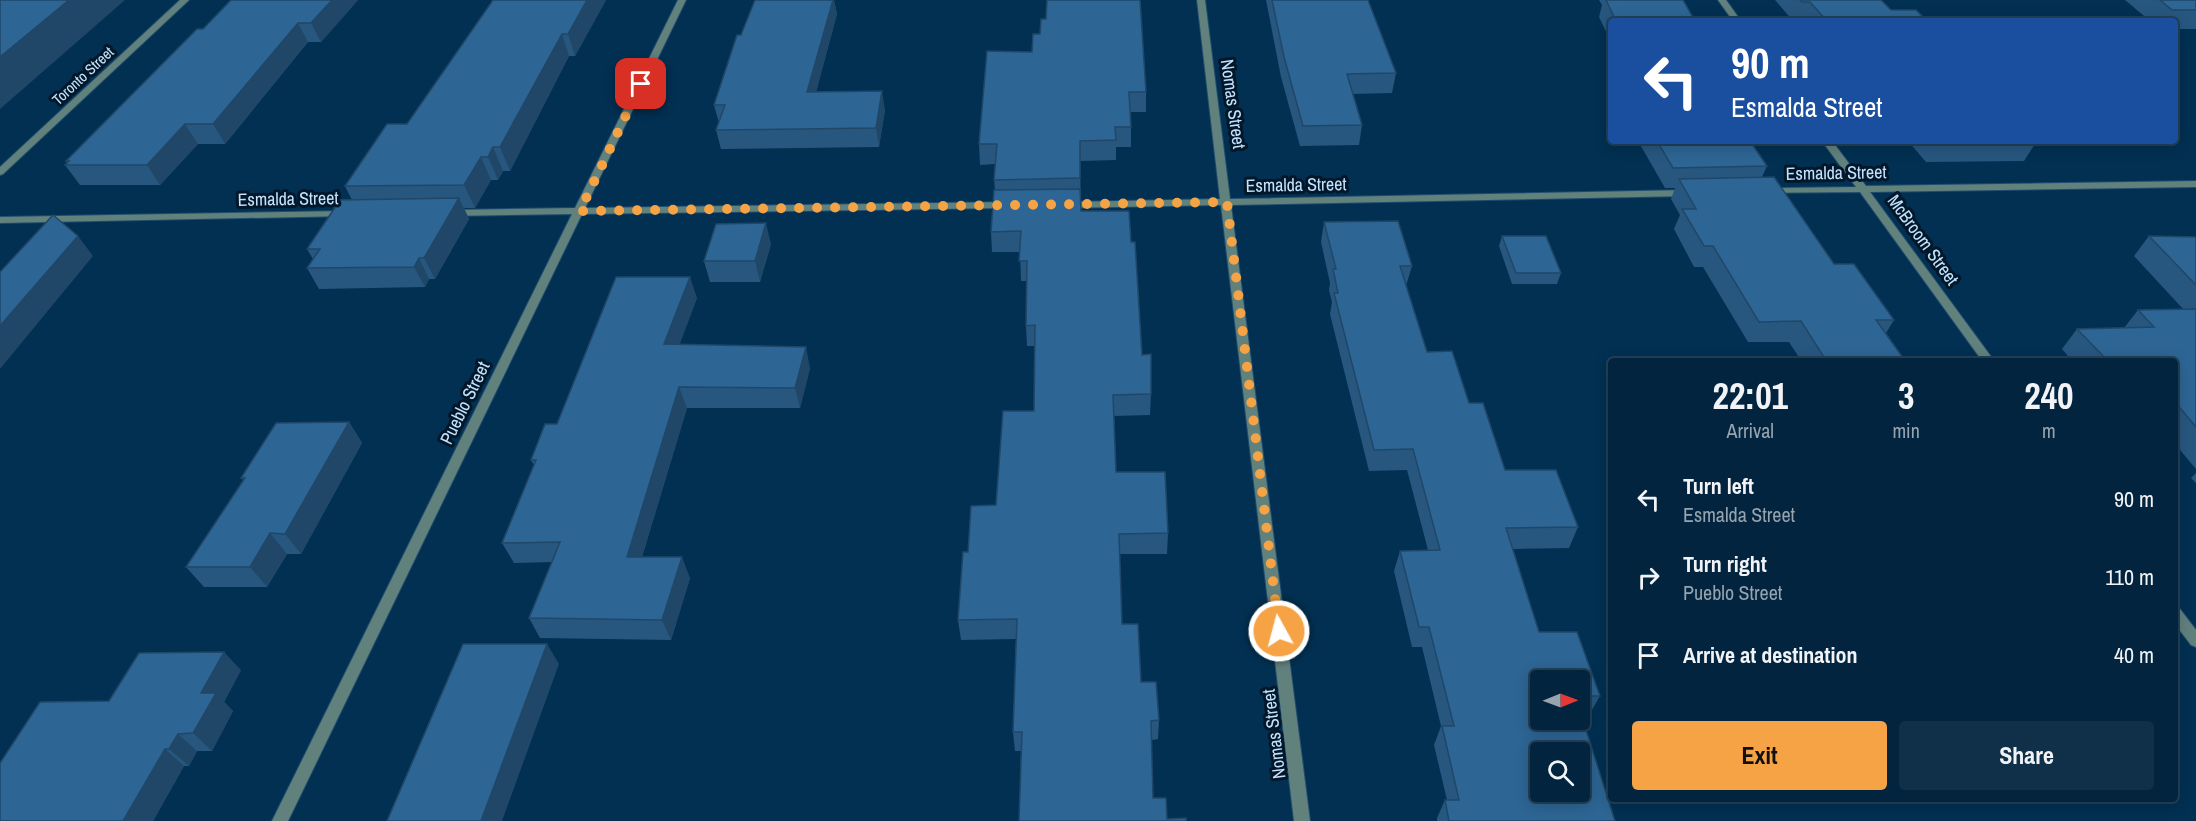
<!DOCTYPE html>
<html lang="en">
<head>
<meta charset="utf-8">
<style>
	:root { --surface:#02243e; --page:#103049; --text:#f1f3f6; --muted:#96a4b0; --line:#234158; --accent:#f5a345 }
	body { margin:0; font-family:"Archivo Narrow",sans-serif; background:var(--page); color:var(--text); height:100vh; display:flex; flex-direction:column; font-size:22px; white-space:nowrap }
	* { box-sizing:border-box; margin:0 }
	p { font-size:20px; color:var(--muted) }
	.icon { flex:none; width:33px; height:33px; fill:none; stroke:currentColor; stroke-width:2; stroke-linecap:round; stroke-linejoin:round }
	.map { position:relative; flex:1; overflow:hidden }
	.sheet { position:absolute; left:1608px; top:358px; width:570px; height:444px; display:flex; flex-direction:column; background:var(--surface); border-radius:6px; box-shadow:0 3px 15px #0003,0 0 0 2px var(--line) }
	.sheet>* { flex:none }
	.banner { position:absolute; left:1608px; top:18px; width:570px; height:126px; border-radius:6px; box-shadow:0 3px 15px #0003,0 0 0 2px var(--line); background:#1a4fa0; color:#fff; overflow:hidden }
	.needle { width:39px; rotate:89deg }
	.controls { position:absolute; left:1530px; top:670px; display:grid; gap:12px }
	.controls a { display:grid; place-items:center; width:60px; height:60px; border-radius:6px; background:var(--surface); box-shadow:0 3px 15px #0003,0 0 0 2px var(--line); font-size:30px }
	.pin { position:absolute; display:grid; place-items:center; width:51px; height:51px; color:#fff; margin:-26px; border-radius:12px; box-shadow:0 3px 9px #0006 }
	.me { position:absolute; width:66px; margin:-33px; rotate:353deg; stroke-linejoin:round; filter:drop-shadow(0 0 4px #0008) }
	.turn { display:flex; align-items:center; gap:21px; height:126px; padding:0 24px; font-size:27px }
	.turn .icon { width:78px; height:78px; stroke-width:2.5 }
	.turn b { display:block; font-size:42px; line-height:51px }
	.eta { display:flex; justify-content:space-evenly; align-items:center; height:102px; text-align:center }
	.eta b { font-size:36px; font-weight:700; line-height:42px }
	.button { display:flex; gap:12px; margin-top:auto; padding:12px 24px }
	.button a { flex:1; height:69px; border-radius:6px; background:var(--accent); color:#111; font-size:24px; font-weight:700; line-height:69px; text-align:center }
	.button a+a { background:var(--page); color:var(--text) }
	ul { padding:0; list-style:none }
	li { display:flex; align-items:center; gap:18px; height:78px; padding:0 24px }
	li div { flex:1 }
	li b { display:block; font-size:22px }
	li em { font-style:normal }
	.map>svg:first-child { display:block }
</style>
</head>
<body>
<div class="map">
<svg width="2196" height="821" viewBox="0 0 2196 821">
	<rect width="100%" height="100%" fill="#023052"/>
	<g fill="none" stroke-linecap="round" stroke-linejoin="round">
		<defs>
			<path id="street" d="M180 0H189L3 174 0 175V167Z
				M678 0H686L585 208 1007 202 1012 205 1007 208 582 214 288 821H272L572 214 451 216 446 213 451 210 575 208Z
				M1197 0H1205L1230 199 1688 190 1693 193 1688 196 1231 205 1310 821H1294L1221 205 1066 208 1061 205 1066 202 1220 199Z
				M1718 0H1726L1741 21H1733Z
				M1822 141H1832L1866 186 2196 181V187L1870 192 1995 362H1983L1860 192 1765 193V189L1768 188 1856 187Z
				M344 211 348 212V216L0 223V217Z
				M2175 607 2180 609 2196 630V647L2191 645 2175 624Z"/>
		</defs>
		<use href="#street" stroke="#214c6d" stroke-width="2"/>
		<use href="#street" fill="#61817d" fill-rule="evenodd"/>
	</g>
	<path fill="#27577f" fill-rule="evenodd" d="M231 0H358L321 42H308L225 144H198L160 185H80L65 165 67 163 66 161 203 29Z
		M606 0 575 56H569L510 171H503L498 180H491L475 208H464L469 219 435 279H429L425 287 319 289 307 268 313 259 307 249 352 200 345 186 407 124Z
		M755 0H834L837 14 816 92 885 110 879 147 721 149 716 130 719 123 714 105Z
		M1266 0H1368L1396 73 1392 93 1353 94 1362 125 1359 145 1300 146 1281 77Z
		M1599 0H1683L1695 21H1611V42L1599 17 1602 5Z
		M1775 0H1881L1891 10 1927 21H1793Z
		M2125 0H2196V29H2175V21H2150Z
		M1046 19 1146 92V112H1130L1131 127V147H1116V160L1080 161 1081 211 1131 242 1142 355 1151 394 1150 415 1114 416 1116 472 1168 533 1167 554H1119L1122 624 1141 682 1159 720 1158 739 1152 740 1019 821 1021 751H1015L1013 732 1016 639 961 640 958 620 968 552 996 505 1034 411 1035 346H1027L1026 326 1027 281H1021L1020 252H992L991 232 995 190 994 180 995 164 980 165 979 144 1032 52Z
		M1638 141H1750L1767 166 1762 177 1834 264 1894 320 1886 333 1906 362H1802L1789 342H1748L1703 267H1694L1674 229 1680 215 1671 199 1675 188H1665Z
		M1908 141H2037L2024 161 1926 162Z
		M1324 222 1412 266 1406 286 1427 352 1469 403 1505 470 1578 527 1569 548 1513 549 1539 632 1600 696 1589 715H1581L1615 821H1437V818L1445 800H1447L1434 745 1441 726 1422 647H1412L1394 571 1400 551 1428 550 1407 470 1369 471 1330 314 1332 302 1329 290 1330 283 1321 242ZM1580 681V720H1540Z
		M1502 236 1561 273 1557 284H1512L1499 246Z
		M2149 236 2196 237V469L2175 444V362H2073L2062 349 2077 329 2124 328 2138 310H2184L2134 256Z
		M771 244 760 282H710L704 261Z
		M697 298 679 345 810 368 800 408H687L642 557 690 578 671 640 540 638 529 618 552 562 514 563 502 543 534 465 531 460 557 424Z
		M349 422 362 443 301 554H287L267 587H204L186 567 243 480 241 478Z
		M2196 473V483L2191 478Z
		M241 670 224 702 233 711 212 751H197L189 766H184L153 821H0L109 701Z"/>
	<path fill="#204768" d="M69 0H125L0 109V57Z
		M332 0H358L321 42 311 23Z
		M587 0H606L575 56 568 34Z
		M833 0H834L837 14 811 111 807 92Z
		M298 23 308 42 225 144 213 124Z
		M562 34 569 56 510 171 500 147Z
		M882 91 885 110 879 147 876 128Z
		M185 124 198 144 160 185 147 165Z
		M493 147 503 171 498 180 488 157Z
		M481 157 491 180 475 208 464 185Z
		M459 198 469 219 435 279 424 258Z
		M766 223 771 244 760 282 755 261Z
		M78 236 93 256 0 369V326Z
		M419 258 429 279 425 287 414 267Z
		M690 277 697 298 672 365 664 344Z
		M806 347 810 368 800 408 795 388Z
		M679 387 687 408 636 577 627 557Z
		M349 422 362 443 301 554 285 534Z
		M270 533 287 554 267 587 250 567Z
		M682 557 690 578 671 640 662 620Z
		M547 644 559 664 502 821H481Z
		M224 652 241 670 224 702 233 711 212 751 193 733 201 693Z
		M178 734 197 751 189 766 169 749Z
		M165 749 184 766 153 821H123Z"/>
	<path fill="#2d6594" stroke="#204768" stroke-width="1.5" fill-rule="evenodd" d="M0 0H69L0 57Z
		M231 0H332L311 23H298L213 124H185L147 165H65L69 161H66L197 29H203Z
		M493 0H587L568 34H562L500 147H493L488 157H481L464 185 345 186 387 124H407Z
		M755 0H833L807 92 882 91 876 128 716 130 725 105H714L737 35H741Z
		M1047 0H1140L1146 92H1129L1131 127H1115L1116 140 1080 141V178L994 180 997 144H979L987 51 1032 52 1033 34H1040L1041 19H1046Z
		M1272 0H1368L1396 73 1347 74 1362 125 1303 126 1284 57Z
		M1606 0H1683L1695 21H1616Z
		M1800 0H1881L1891 10H1916L1927 21H1827L1810 2H1802Z
		M2160 0H2196V10H2172Z
		M1657 141H1750L1767 166 1673 168Z
		M1774 177 1834 264H1854L1894 320H1876L1906 362H1827L1801 321 1759 322 1713 246H1704L1682 209H1696L1679 179Z
		M1080 189 1081 211H1129L1131 242H1135L1142 355 1151 354V394L1113 395 1116 472H1165L1168 533 1119 534 1122 624H1138L1141 682H1156L1159 720 1151 721 1153 798H1166L1167 819 1186 818V821H1019L1022 732H1013L1017 619 958 620 963 552H968L971 506 996 505 1003 411H1034L1035 325 1026 326 1027 261H1019L1021 231 991 232 994 190Z
		M459 198 424 258H419L414 267 307 268 320 249H307L340 200Z
		M53 215 78 236 0 326V272Z
		M1398 221 1412 266H1400L1427 352 1452 351 1469 403H1483L1505 470H1556L1578 527 1506 528 1539 632H1577L1600 696H1580V681H1540V720H1580V711L1615 821H1449L1445 800H1459L1442 726H1454L1429 627H1419L1400 551 1440 550 1413 449 1374 450 1334 293H1338L1333 269H1336L1324 222ZM1540 753H1580V792H1540Z
		M766 223 755 261H704L716 224Z
		M1502 236H1546L1561 273H1516Z
		M2149 236 2196 237V285Z
		M616 277H690L664 344 806 347 795 388 679 387 627 557H682L662 620 529 618 560 542 502 543 536 460H531L545 424H557Z
		M2196 309V427L2175 402V362H2109L2077 329 2154 327 2138 310Z
		M349 422 285 534 270 533 250 567H186L245 478H241L276 423Z
		M463 644H547L481 821H387Z
		M224 652 201 693H216L193 733 178 734 169 749H165L123 821H0V763L40 702 109 701 139 653Z"/>
	<g fill="none" stroke-linecap="round" stroke-linejoin="round">
		<path stroke="#f5a345" stroke-width="10" stroke-dasharray="0 18" d="M641 84 580 211 1227 202 1279 631"/>
	</g>
	<g text-anchor="middle" stroke-width="6" stroke-linejoin="round" paint-order="stroke">
		<g font-size="15" fill="#c5e2fc" stroke="#02182a">
			<text transform="translate(83 76) rotate(-43)" y="5">Toronto Street</text>
		</g>
		<g font-size="18" fill="#c5e2fc" stroke="#02182a">
			<text transform="translate(1233 104) rotate(82)" y="6">Nomas Street</text>
			<text transform="translate(1836 173) rotate(-1)" y="6">Esmalda Street</text>
			<text transform="translate(1296 185) rotate(-1)" y="6">Esmalda Street</text>
			<text transform="translate(288 199) rotate(-1)" y="6">Esmalda Street</text>
			<text transform="translate(1923 240) rotate(54)" y="6">McBroom Street</text>
			<text transform="translate(465 403) rotate(-64)" y="6">Pueblo Street</text>
			<text transform="translate(1274 734) rotate(-97)" y="6">Nomas Street</text>
		</g>
	</g>
</svg>
<div class="controls">
<a><svg class="needle" viewBox="-14 -14 28 28"><path d="M0-13l5 13h-10z" fill="#e53935"/><path d="M0 13l5-13h-10z" fill="#96a4b0"/></svg></a>
<a><svg class="icon" aria-label="search" viewBox="0 0 24 24"><circle cx="10" cy="10" r="6"/><path d="M15 15l6 6"/></svg></a>
</div>
<div class="pin" style="left:641px;top:84px;background:#d93025"><svg class="icon" aria-label="arrive" viewBox="0 0 24 24"><path d="M6 21V4h12l-3 4 3 4H6"/></svg></div>
<svg class="me" style="left:1279px;top:631px" viewBox="-20 -20 40 40"><circle r="17" fill="#f5a345" stroke="#fff" stroke-width="3"/><path d="M0-11L8 9 0 5-8 9z" fill="#fff"/></svg>
<div class="banner">
<div class="turn"><svg class="icon" aria-label="left" viewBox="0 0 24 24"><path d="M17 20v-9H6M10 6l-5 5 5 5"/></svg><div><b>90 m</b>Esmalda Street</div></div>
</div>
<section class="sheet">
<div class="eta">
<div><b>22:01</b><p>Arrival</p></div>
<div><b>3</b><p>min</p></div>
<div><b>240</b><p>m</p></div>
</div>
<ul>
<li><svg class="icon" aria-label="left" viewBox="0 0 24 24"><path d="M17 20v-9H6M10 6l-5 5 5 5"/></svg><div><b>Turn left</b><p>Esmalda Street</p></div><em>90 m</em></li>
<li><svg class="icon" aria-label="right" viewBox="0 0 24 24"><path d="M7 20v-9h11M14 6l5 5-5 5"/></svg><div><b>Turn right</b><p>Pueblo Street</p></div><em>110 m</em></li>
<li><svg class="icon" aria-label="arrive" viewBox="0 0 24 24"><path d="M6 21V4h12l-3 4 3 4H6"/></svg><div><b>Arrive at destination</b></div><em>40 m</em></li>
</ul>
<div class="button"><a>Exit</a><a>Share</a></div>
</section>
</div>
</body>
</html>
